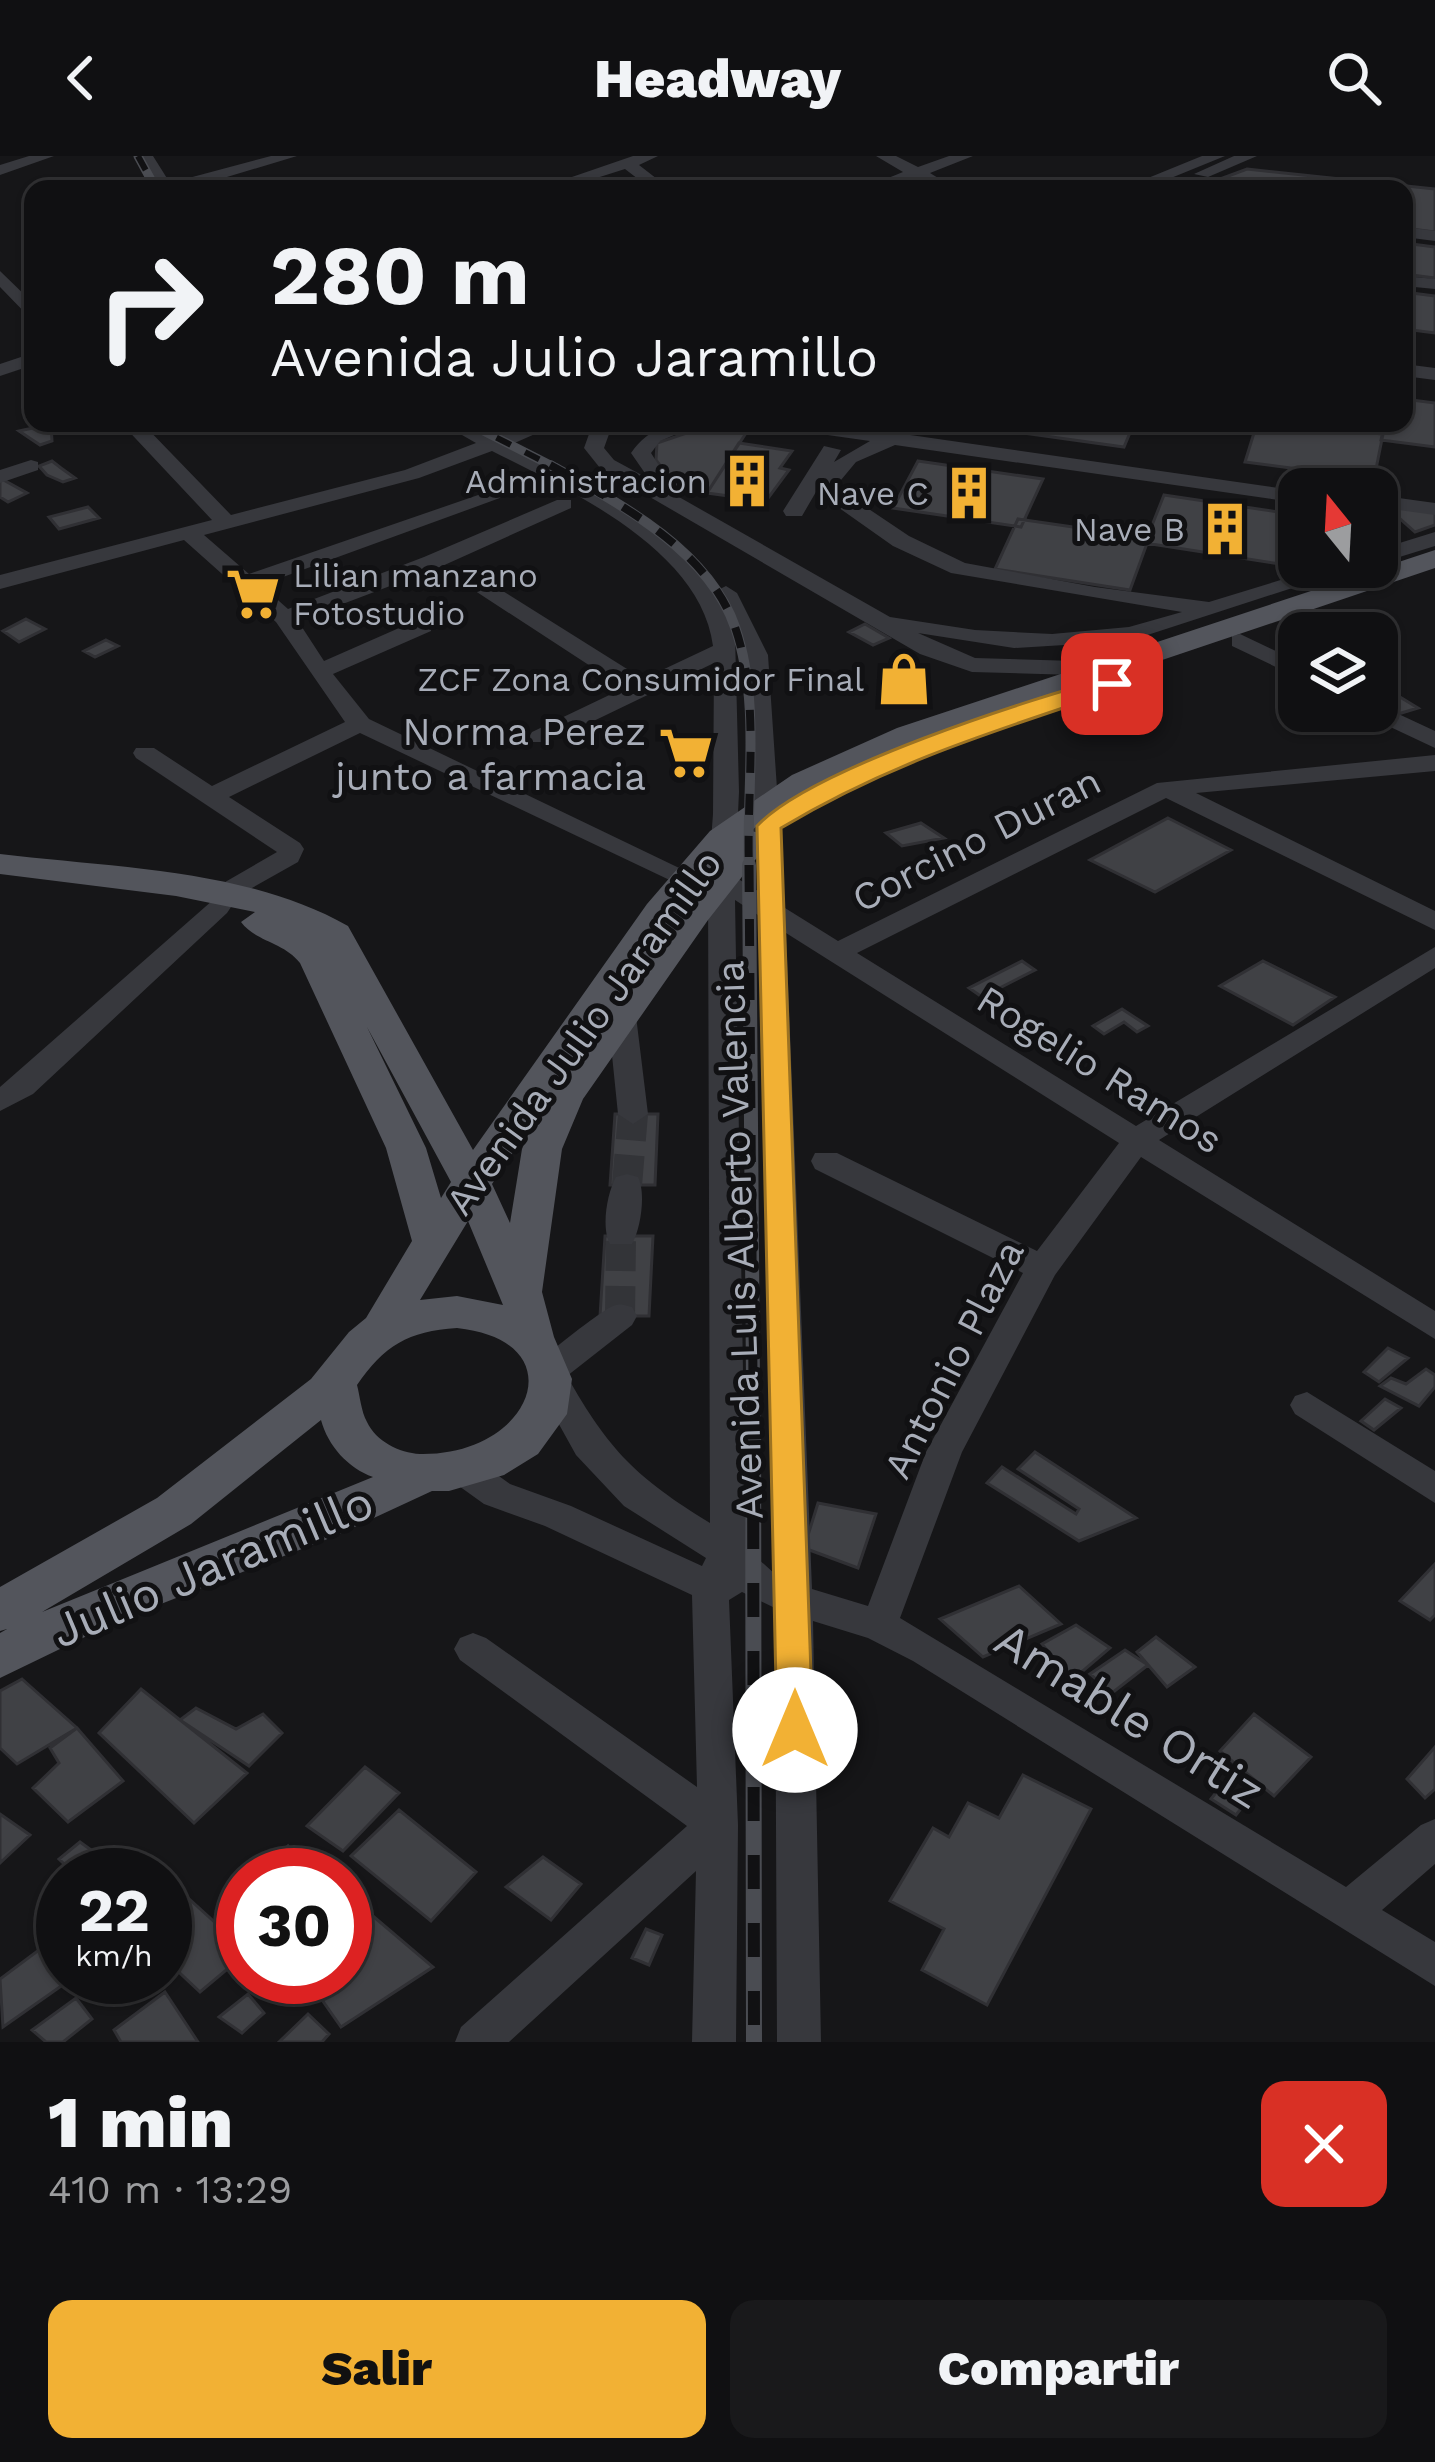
<!DOCTYPE html>
<html lang="es">
<head>
<meta charset="utf-8">
<style>
	:root { --surface:#101012; --page:#19191b; --text:#f1f3f6; --muted:#9c9d9f; --line:#303032; --accent:#f2b134 }
	body { margin:0; font-family:"Work Sans",sans-serif; background:var(--page); color:var(--text); height:100vh; display:flex; flex-direction:column; font-size:45px; white-space:nowrap }
	* { box-sizing:border-box; margin:0 }
	p { font-size:39px; color:var(--muted) }
	.icon { flex:none; width:66px; height:66px; fill:none; stroke:currentColor; stroke-width:2; stroke-linecap:round; stroke-linejoin:round }
	.map { position:relative; height:1886px; overflow:hidden }
	.drawer { display:flex; flex-direction:column; background:var(--surface); flex:1 }
	.drawer>* { flex:none }
	.hud { position:absolute; left:24px; top:24px; width:1389px; height:252px; border-radius:24px; box-shadow:0 3px 9px #0004,0 0 0 3px var(--line); background:#101012; color:var(--text); overflow:hidden }
	.needle { width:78px; rotate:342deg }
	.buttons { position:absolute; left:1278px; top:312px; display:grid; gap:24px }
	.buttons a { display:grid; place-items:center; width:120px; height:120px; border-radius:24px; background:var(--surface); box-shadow:0 3px 9px #0004,0 0 0 3px var(--line); font-size:60px }
	.speed { position:absolute; left:36px; top:1692px; display:flex; gap:24px; font-size:60px; font-weight:700; text-align:center }
	.speed>* { display:grid; place-content:center; width:156px; height:156px; border-radius:50%; background:var(--surface); box-shadow:0 3px 9px #0004,0 0 0 3px var(--line); line-height:1 }
	.speed small { font-size:30px; font-weight:400 }
	.speed .limit { border:18px solid #d22; background:#fff; color:#111 }
	.pin { position:absolute; display:grid; place-items:center; width:102px; height:102px; color:#fff; margin:-51px; border-radius:24px; box-shadow:0 6px 18px #0006 }
	.me { position:absolute; width:132px; margin:-66px; rotate:0deg; stroke-linejoin:round; filter:drop-shadow(0 0 9px #0008) }
	.turn { display:flex; align-items:center; gap:42px; height:252px; padding:0 48px; font-size:54px }
	.turn .icon { width:156px; height:156px; stroke-width:2.5 }
	.turn b { display:block; font-size:84px; line-height:102px }
	.round { display:grid; place-items:center; flex:none; width:126px; height:126px; border-radius:24px; background:var(--page) }
	.head { display:flex; align-items:center; justify-content:space-between; height:204px; padding:0 48px }
	h1 { font-size:72px; font-weight:800; line-height:90px }
	.cta { display:flex; gap:24px; margin-top:auto; padding:24px 48px }
	.cta a { flex:1; height:138px; border-radius:24px; background:var(--accent); color:#111; font-size:48px; font-weight:800; line-height:138px; text-align:center }
	.cta a+a { background:var(--page); color:var(--text) }
	header { display:flex; justify-content:space-between; align-items:center; height:156px; padding:0 48px; background:var(--surface); font-size:54px; font-weight:800 }
	.map>svg:first-child { display:block }
</style>
</head>
<body>
<header><svg class="icon" aria-label="back" viewBox="0 0 24 24"><path d="M15 5l-7 7 7 7"/></svg>Headway<svg class="icon" aria-label="search" viewBox="0 0 24 24"><circle cx="10" cy="10" r="6"/><path d="M15 15l6 6"/></svg></header>
<div class="map">
<svg width="1435" height="1886" viewBox="0 0 1435 1886">
	<rect width="100%" height="100%" fill="#161618"/>
	<path fill="#404145" stroke="#303034" stroke-width="3" d="M1247 13 1435 33V76L1404 72V33H1193Z
		M1404 87 1435 91V122L1404 118Z
		M1404 136 1435 140V177L1404 173Z
		M1404 243 1435 247V291L1381 284 1385 267H1404Z
		M1005 267H1134L1124 291 1001 274Z
		M1257 267 1383 278 1374 323 1245 306Z
		M51 268 52 285 40 289 19 275Z
		M707 270 750 271 707 337 679 335 656 304 657 287Z
		M739 287 792 295 780 312 789 314 766 345 707 337Z
		M52 305 61 312 75 322 63 326 47 319 39 310Z
		M918 305 1043 323 1021 371 893 352Z
		M0 322 27 337 8 346 0 341Z
		M1164 339 1299 359V411L1145 387Z
		M1400 350 1435 356V369L1415 376 1389 353Z
		M88 351 99 362 59 373 49 361Z
		M1018 363 1149 382 1130 434 995 413Z
		M26 463 45 473 19 486 3 475Z
		M865 468 889 482 873 489 849 476Z
		M106 484 118 490 95 501 84 495Z
		M1377 527 1418 552 1398 558 1377 544Z
		M1168 662 1231 694 1155 736 1090 704Z
		M921 667 944 682 902 690 886 677Z
		M1022 805 1035 814 982 841 969 832Z
		M1263 805 1335 841 1293 869 1220 830Z
		M1122 853 1148 870 1137 876 1124 866 1104 878 1093 870Z
		M615 958H658L655 1029H610Z
		M605 1080H653L649 1160H600Z
		M1388 1192 1408 1202 1379 1226 1364 1216Z
		M1426 1213 1435 1219V1231L1419 1250 1380 1230 1391 1222 1406 1228Z
		M1385 1243 1401 1252 1374 1274 1361 1265Z
		M1035 1296 1136 1362 1079 1385 987 1327 1002 1311 1076 1358 1079 1353 1018 1313Z
		M818 1347 876 1358 858 1412 804 1392Z
		M1435 1408V1459L1430 1464 1400 1445Z
		M1019 1430 1061 1468 983 1501 940 1463Z
		M1076 1469 1110 1492 1071 1525 1042 1488Z
		M1156 1481 1195 1511 1167 1531 1137 1496Z
		M1125 1494 1148 1509 1112 1537 1090 1518Z
		M22 1523 77 1572 17 1608 0 1592V1535Z
		M141 1533 247 1617 194 1667 99 1577Z
		M196 1552 236 1573 263 1558 282 1577 249 1610 180 1564Z
		M1254 1558 1311 1601 1274 1640 1220 1595Z
		M77 1572 123 1625 68 1666 33 1632 59 1607 50 1592Z
		M1435 1591V1633L1425 1642 1407 1623Z
		M365 1611 399 1637 343 1695 307 1670Z
		M1023 1619 1091 1653 987 1849 922 1814 944 1773 890 1745 933 1672 949 1681 968 1647 999 1662Z
		M1222 1629 1247 1645 1236 1659 1211 1643Z
		M399 1654 476 1716 431 1765 351 1700Z
		M0 1658 30 1679 0 1707Z
		M80 1686 126 1719H76L59 1703Z
		M288 1690 310 1719H255Z
		M543 1701 581 1728 551 1764 506 1731Z
		M165 1721 243 1792V1800L200 1836 165 1803Z
		M367 1755 433 1811 341 1871 306 1821H345V1775Z
		M646 1773 662 1779 649 1809 632 1802Z
		M63 1776V1821H74L3 1871 0 1823Z
		M165 1836 198 1886H121L114 1874Z
		M248 1838 264 1857 242 1877 219 1861Z
		M76 1842 92 1863 63 1886H46L32 1874Z
		M308 1858 329 1878 322 1886H279Z"/>
	<g fill="none" stroke-linecap="round" stroke-linejoin="round">
		<path stroke="#333438" stroke-width="30" stroke-dasharray="30 15" stroke-linecap="butt" d="M627 1029 633 958
			M620 1160 621 1080"/>
		<path fill="#37383d" fill-rule="evenodd" d="M29 0H54L0 19V9Z
			M137 0H153L170 27 271 0H297L187 33H157Z
			M633 0H658L639 9 670 33H651L625 13 562 33H537Z
			M876 0H896L918 11 949 0H973L930 17 956 33H935L915 23 885 33H861L903 16Z
			M1202 0H1225L1144 33H1121Z
			M1234 0H1257L1208 21 1194 18Z
			M1404 71 1435 75V85L1404 81Z
			M0 115 33 147V165L0 131Z
			M1404 120 1435 123V133L1404 130Z
			M33 197V209L0 220V208Z
			M1404 208 1435 212V224L1404 220Z
			M121 267H142L231 359 405 314 476 287 441 267H467L494 281 531 267H560L510 289C584 325 668 365 716 435L726 430 737 437 768 499 785 752 838 785 1157 627 1435 599V615L1196 637 1435 755V774L1166 642 857 797 1136 970 1435 791V812L1159 984 1435 1155V1183L1141 1001 1055 1119 962 1296 900 1462 1346 1731 1421 1669 1435 1663V1708L1382 1754 1435 1786V1830L913 1505 868 1482 813 1465 821 1886H777L775 1452 742 1436 729 1444 738 1669 736 1886H692L696 1715 509 1886H455L461 1871 687 1670 460 1504 454 1493 460 1482 473 1477 486 1482 697 1631 692 1439 545 1370 484 1348 452 1325 447 1315 452 1305 465 1301 478 1305 510 1328 571 1350 702 1410 706 1402 624 1350 576 1299 530 1216C535 1206 602 1154 613 1150 622 1147 623 1149 632 1151L637 1160 632 1169 567 1220C609 1295 637 1322 710 1367L708 724 713 658 714 507 550 586H532L529 581 532 576 624 532 463 427 466 422H482L643 523 713 490C701 394 570 334 492 295L419 322 204 379 249 418 516 326 533 330 261 429 288 453 424 401 557 344H571V352L440 411 298 465 324 505 415 465H431V475L333 518 369 563 700 722 696 728H678L360 577 229 641 300 687 304 693 298 706 227 746 231 751 227 757 33 938 0 955V931L213 744 210 739 213 733 277 696 136 602 133 597 136 592H154L212 630 345 566 276 466 184 384 0 433V419L212 364ZM735 479 744 499 758 735 735 721 739 636ZM735 744 758 759 775 1418 746 1392ZM786 777 1119 987 1037 1095 837 997H815L811 1005 815 1013 1023 1117 926 1296 868 1450 812 1433Z
			M593 267H613L604 292 614 304 649 323 631 297C650 270 671 267 703 267L660 285 651 297 679 341 890 461 975 474 1052 478 1129 471 1182 456 951 417 893 390 825 342 820 329 802 360H786L783 355 824 290 841 294 834 306 870 285 785 273 775 267H827L1299 335V347L895 289 856 306 841 324 842 335 909 380 965 407 1095 431 1209 446 1323 411H1357L1129 485 1014 492 918 477 975 502 1109 506 1121 513 1109 520 972 516 920 498 600 312 584 292Z
			M31 304 38 306V314L0 327V314Z
			M1377 339 1435 347V359L1377 351Z
			M1435 376V390L1377 408V394Z
			M1240 478 1299 506V522L1232 490V480Z
			M1377 548 1435 575V592L1367 560 1364 555H1377Z
			M622 851 636 860 648 958 633 968 618 958 608 860Z
			M627 1018 638 1021C646 1037 641 1072 632 1088H610C601 1072 607 1037 616 1021Z
			M1307 1236 1435 1315V1347L1295 1258 1290 1249 1295 1240Z"/>
		<path fill="#53555c" fill-rule="evenodd" d="M1435 394V412L919 586 815 633 758 669 751 675 765 678 770 685 708 764 583 943 562 993 542 1136 554 1181 572 1223 567 1258 538 1298 504 1319 449 1335H432L335 1380 120 1464 0 1522V1477L7 1473 0 1475V1431L157 1342 311 1223 349 1176 366 1162 412 1085 386 992 300 807C284 786 256 786 241 766L255 756 176 740 0 718V698C114 712 245 712 348 770L473 994 647 748 710 675 792 619 897 572ZM367 871 451 1026 441 1042 426 992ZM535 963 522 993 510 1067 492 1028ZM468 1065 503 1149 457 1140 420 1144ZM457 1172C578 1185 532 1300 420 1298 399 1297 376 1285 367 1266 361 1255 360 1240 357 1229 384 1190 408 1175 457 1172ZM321 1264C328 1290 348 1312 373 1321L42 1456 191 1368Z"/>
		<defs>
			<path id="rail-far3" d="M138 0 156 33
				M468 267 556 312"/>
			<path id="rail-far2" d="M550 309C617 346 708 393 735 471 761 546 746 634 749 712"/>
			<path id="rail-far1" d="M749 709 753 1226"/>
			<path id="rail" d="M753 1223 754 1886"/>
		</defs>
		<use href="#rail-far3" stroke="#4a4c52" stroke-width="9"/>
		<use href="#rail-far2" stroke="#4a4c52" stroke-width="10"/>
		<use href="#rail-far1" stroke="#4a4c52" stroke-width="14"/>
		<use href="#rail" stroke="#4a4c52" stroke-width="16"/>
		<use href="#rail-far3" stroke="#111113" stroke-width="6" stroke-dasharray="16" stroke-linecap="butt"/>
		<use href="#rail-far2" stroke="#111113" stroke-width="8" stroke-dasharray="21" stroke-linecap="butt"/>
		<use href="#rail-far1" stroke="#111113" stroke-width="9" stroke-dasharray="27" stroke-linecap="butt"/>
		<use href="#rail" stroke="#111113" stroke-width="12" stroke-dasharray="34" stroke-linecap="butt"/>
	</g>
	<path fill="#f2b134" stroke="#9d7322" stroke-width="3" d="M1112 521 1120 523V533C998 574 893 605 781 672L813 1574 808 1585 795 1590 782 1585 777 1574 757 670C810 613 1032 542 1112 521Z"/>
	<defs>
		<symbol id="building-bare" viewBox="-9 -9 18 18"><path d="M-4-6H4V6H1V3H-1V6H-4ZM-2.5-4.3h1.7v1.8h-1.7ZM.8-4.3h1.7v1.8H.8ZM-2.5-1h1.7V.8h-1.7ZM.8-1h1.7V.8H.8Z" fill="#f2b134" stroke="#111113" stroke-width="2.5" paint-order="stroke"/></symbol>
		<symbol id="supermarket-bare" viewBox="-9 -9 18 18"><path d="M-6-5.5h2.5l.6 2H6L4.5 2H-2.5L-4.4-4H-6ZM-1.5 3.2a1.3 1.3 0 1 0 .1 0ZM3 3.2a1.3 1.3 0 1 0 .1 0Z" fill="#f2b134" stroke="#111113" stroke-width="2.5" paint-order="stroke"/></symbol>
		<symbol id="shop-bare" viewBox="-9 -9 18 18"><path d="M-5-2.5h2.3a2.7 3.5 0 0 1 5.4 0H5L5.5 6h-11ZM-1.5-2.5h3a1.5 2.3 0 0 0-3 0Z" fill="#f2b134" stroke="#111113" stroke-width="2.5" paint-order="stroke"/></symbol>
	</defs>
	<g fill-rule="evenodd">
		<use href="#building-bare" x="709" y="287" width="76" height="76"/>
		<use href="#building-bare" x="931" y="299" width="76" height="76"/>
		<use href="#building-bare" x="1187" y="335" width="76" height="76"/>
		<use href="#supermarket-bare" x="215" y="400" width="76" height="76"/>
		<use href="#shop-bare" x="866" y="485" width="76" height="76"/>
		<use href="#supermarket-bare" x="648" y="559" width="76" height="76"/>
	</g>
	<g text-anchor="middle" stroke-width="10" stroke-linejoin="round" paint-order="stroke">
		<g font-size="33" fill="#a8adb8" stroke="#111113" text-anchor="end">
			<text x="707" y="337">Administracion</text>
			<text x="929" y="349">Nave C</text>
			<text x="1185" y="385">Nave B</text>
			<text x="293" y="431" text-anchor="start">Lilian manzano<tspan x="293" dy="38">Fotostudio</tspan></text>
			<text x="864" y="535">ZCF Zona Consumidor Final</text>
		</g>
		<g font-size="39" fill="#a8adb8" stroke="#111113" text-anchor="end">
			<text x="646" y="589">Norma Perez<tspan x="646" dy="45">junto a farmacia</tspan></text>
		</g>
		<g font-size="39" fill="#a8adb8" stroke="#111113">
			<text transform="translate(976 683) rotate(-27)" y="14">Corcino Duran</text>
			<text transform="translate(583 876) rotate(-54)" y="14">Avenida Julio Jaramillo</text>
			<text transform="translate(1100 913) rotate(32)" y="14">Rogelio Ramos</text>
			<text transform="translate(739 1084) rotate(-92)" y="14">Avenida Luis Alberto Valencia</text>
			<text transform="translate(953 1203) rotate(-63)" y="14">Antonio Plaza</text>
		</g>
		<g font-size="48" fill="#a8adb8" stroke="#111113">
			<text transform="translate(212 1410) rotate(-23)" y="17">Julio Jaramillo</text>
			<text transform="translate(1130 1559) rotate(32)" y="17">Amable Ortiz</text>
		</g>
	</g>
</svg>
<div class="buttons">
<a><svg class="needle" viewBox="-14 -14 28 28"><path d="M0-13l5 13h-10z" fill="#e53935"/><path d="M0 13l5-13h-10z" fill="#9c9d9f"/></svg></a>
<a><svg class="icon" aria-label="layers" viewBox="0 0 24 24"><path d="M12 4l9 5-9 5-9-5zM3 14l9 5 9-5"/></svg></a>
</div>
<div class="speed"><div>22<small>km/h</small></div><div class="limit">30</div></div>
<div class="pin" style="left:1112px;top:528px;background:#d93025"><svg class="icon" aria-label="arrive" viewBox="0 0 24 24"><path d="M6 21V4h12l-3 4 3 4H6"/></svg></div>
<svg class="me" style="left:795px;top:1574px" viewBox="-20 -20 40 40"><circle r="19" fill="#fff"/><path d="M0-13L10 11 0 6-10 11z" fill="#f2b134"/></svg>
<div class="hud">
<div class="turn"><svg class="icon" aria-label="right" viewBox="0 0 24 24"><path d="M7 20v-9h11M14 6l5 5-5 5"/></svg><div><b>280 m</b>Avenida Julio Jaramillo</div></div>
</div>
</div>
<section class="drawer">
<div class="head"><div><h1>1 min</h1><p>410 m · 13:29</p></div><a class="round" style="background:#d93025;color:#fff"><svg class="icon" aria-label="close" viewBox="0 0 24 24"><path d="M6 6l12 12M18 6L6 18"/></svg></a></div>
<div class="cta"><a>Salir</a><a>Compartir</a></div>
</section>
</body>
</html>
